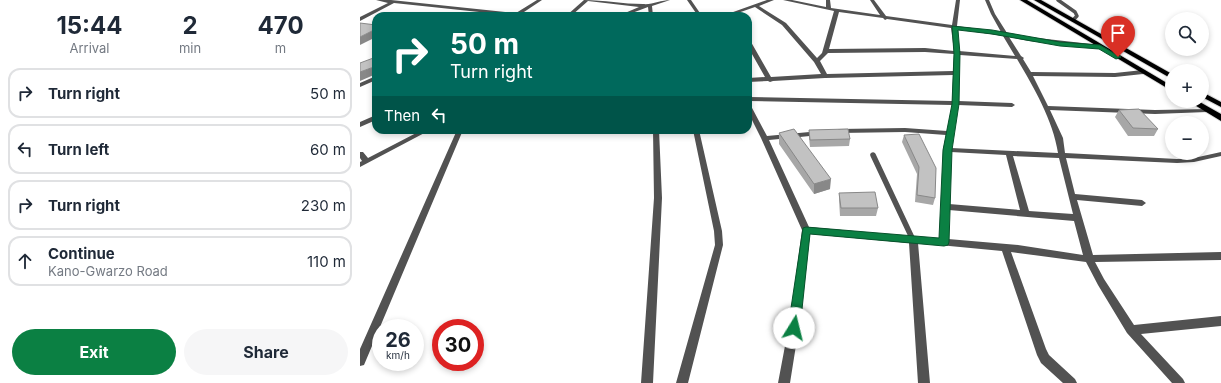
<!DOCTYPE html>
<html lang="en">
<head>
<meta charset="utf-8">
<style>
	:root { --surface:#fff; --page:#f6f6f7; --text:#1f2937; --muted:#747a83; --line:#e0e1e3; --accent:#0b8043 }
	body { margin:0; font-family:Inter,sans-serif; background:var(--page); color:var(--text); height:100vh; display:flex; flex-direction:column; font-size:15px; white-space:nowrap }
	* { box-sizing:border-box; margin:0 }
	p { font-size:13px; color:var(--muted) }
	.icon { flex:none; width:22px; height:22px; fill:none; stroke:currentColor; stroke-width:2; stroke-linecap:round; stroke-linejoin:round }
	.map { position:relative; flex:1; overflow:hidden }
	.sheet { display:flex; flex-direction:column; background:var(--surface); width:360px }
	.sheet>* { flex:none }
	.banner { position:absolute; left:12px; top:12px; width:380px; height:122px; border-radius:12px; box-shadow:0 2px 6px #0003; background:#00695c; color:#fff; overflow:hidden }
	.fabs { position:absolute; left:805px; top:12px; display:grid; gap:8px }
	.fabs a { display:grid; place-items:center; width:44px; height:44px; border-radius:50%; background:var(--surface); box-shadow:0 2px 6px #0003; font-size:20px }
	.speed { position:absolute; left:12px; top:319px; display:flex; gap:8px; font-size:20px; font-weight:700; text-align:center }
	.speed>* { display:grid; place-content:center; width:52px; height:52px; border-radius:50%; background:var(--surface); box-shadow:0 2px 6px #0003; line-height:1 }
	.speed small { font-size:10px; font-weight:400 }
	.speed .limit { border:6px solid #d22; background:#fff; color:#111 }
	.pin { position:absolute; display:grid; place-items:center; width:34px; height:34px; color:#fff; margin:-41px -17px; border-radius:50% 50% 50% 0; rotate:-45deg; box-shadow:0 0 4px #0007 }
	.pin .icon { rotate:45deg }
	.me { position:absolute; width:44px; margin:-22px; rotate:9deg; stroke-linejoin:round; filter:drop-shadow(0 0 3px #0008) }
	.turn { display:flex; align-items:center; gap:14px; height:84px; padding:0 12px; font-size:18px }
	.turn .icon { width:52px; height:52px; stroke-width:2.5 }
	.turn b { display:block; font-size:28px; line-height:34px }
	.then { display:flex; align-items:center; height:38px; padding:0 12px; background:#0003; gap:8px; font-size:15px }
	.eta { display:flex; justify-content:space-evenly; align-items:center; height:68px; text-align:center }
	.eta b { font-size:24px; font-weight:700; line-height:28px }
	.cta { display:flex; gap:8px; margin-top:auto; padding:8px 12px }
	.cta a { flex:1; height:46px; border-radius:24px; background:var(--accent); color:#fff; font-size:16px; font-weight:700; line-height:46px; text-align:center }
	.cta a+a { background:var(--page); color:var(--text) }
	ul { padding:0; list-style:none }
	li { display:flex; align-items:center; gap:12px; height:50px; margin:0 8px 6px; padding:0 4px; border:2px solid var(--line); border-radius:12px }
	li div { flex:1 }
	li b { display:block; font-size:15px }
	li em { font-style:normal }
	main { display:flex; flex:1; min-height:0 }
	.map>svg:first-child { display:block }
</style>
</head>
<body>
<main>
<section class="sheet">
<div class="eta">
<div><b>15:44</b><p>Arrival</p></div>
<div><b>2</b><p>min</p></div>
<div><b>470</b><p>m</p></div>
</div>
<ul>
<li><svg class="icon" aria-label="right" viewBox="0 0 24 24"><path d="M7 20v-9h11M14 6l5 5-5 5"/></svg><div><b>Turn right</b></div><em>50 m</em></li>
<li><svg class="icon" aria-label="left" viewBox="0 0 24 24"><path d="M17 20v-9H6M10 6l-5 5 5 5"/></svg><div><b>Turn left</b></div><em>60 m</em></li>
<li><svg class="icon" aria-label="right" viewBox="0 0 24 24"><path d="M7 20v-9h11M14 6l5 5-5 5"/></svg><div><b>Turn right</b></div><em>230 m</em></li>
<li><svg class="icon" aria-label="ahead" viewBox="0 0 24 24"><path d="M12 20V5M6 11l6-6 6 6"/></svg><div><b>Continue</b><p>Kano-Gwarzo Road</p></div><em>110 m</em></li>
</ul>
<div class="cta"><a>Exit</a><a>Share</a></div>
</section>
<div class="map">
<svg width="861" height="383" viewBox="0 0 861 383">
	<rect width="100%" height="100%" fill="#fff"/>
	<g fill="none" stroke-linecap="round" stroke-linejoin="round">
		<defs>
			<path id="primary" d="M660 0H667L812 86V91Z
				M674 0H681L812 74V79Z
				M842 92 861 102V107L842 97Z
				M828 101H838L861 114V121Z"/>
		</defs>
		<use href="#primary" stroke="#dbdbdb" stroke-width="2"/>
		<path stroke="#525252" stroke-width="3.5" d="M698 0 715 12 717 16 713 20"/>
		<path stroke="#525252" stroke-width="5.5" d="M513 155 553 240"/>
		<path fill="#525252" fill-rule="evenodd" d="M16 0H31L156 13 177 0H182L158 16 34 3 0 21V17L28 3Z
			M224 0C244 0 263 4 283 4 292 5 301 0 310 0L292 6 293 16H289L288 7 264 16H258L279 7 228 1 211 16H206Z
			M327 0H331L342 16H338Z
			M407 0H414L399 6 426 23 457 58 462 53 474 11 423 0H432L466 7V0H470L471 8 520 15 510 0H514L526 16 592 25 596 0H600L597 26 641 32 631 14 625 0H629L635 14 647 33 669 37 740 45 743 47 740 49 669 41 649 37 661 56 664 58 663 59 671 72 755 73 783 70 786 72 783 74 755 77 673 76 688 106 795 110 849 109V111L847 112 795 114 690 110 703 138 705 153 817 159 834 158 861 152V156L834 162 817 163 706 158 715 194 782 200 786 203 782 206 717 200 733 255 861 252V260L735 262 744 279 774 325 861 316V326L781 334 823 379 825 383H812L767 333 738 285 726 262 651 252 686 349 689 355 715 379 717 383H703L681 363 677 355 642 251 558 243 570 383H558L549 243 450 234 441 314 430 383H418L431 314 442 230 401 138 388 112V104L391 106 407 136 460 131 463 133 460 135 409 140 449 227 580 239 583 150 586 135 545 132 479 133 476 131 479 129 545 128 587 131 592 105 388 101V97L592 101 593 75 465 78 413 81 410 82 408 81 388 82V78L405 77 388 47V40L391 42 411 77 461 74 454 62 422 25 395 7 369 16H362ZM479 12 523 18 525 20 527 19 591 28 594 51 565 48 469 49ZM597 29 643 36 655 56 599 51ZM565 52 594 54 593 71 467 74 460 61 468 53ZM600 55 657 59C674 88 693 120 698 153L591 148 598 105 652 107 655 105 652 103 598 101ZM591 152 646 155 660 210 589 204ZM653 156 699 158 713 214 669 211ZM589 210 714 221 723 255 658 245 588 239Z
			M16 76V80L0 87V83Z
			M16 115V120L0 127V122Z
			M62 130H70L0 167V162L2 161 0 158V152H3L8 158Z
			M97 130H103L4 365 0 366V349Z
			M293 130H299L302 198 293 383H281L294 198Z
			M333 130H339L362 231 363 245 328 383H316L355 245 354 231Z"/>
		<use href="#primary" fill="#000" fill-rule="evenodd"/>
	</g>
	<path fill="#a7a7a7" d="M759 110 798 129 794 136H768L755 117Z
		M449 130 490 139 489 146 450 147 449 138Z
		M419 133 470 189 454 194 419 144Z
		M544 135 575 198 573 205 555 202 557 174 542 142Z
		M479 193 518 208 516 216H480L479 200Z"/>
	<path fill="#888" d="M16 29V37L0 45V37Z
		M16 67V74L0 81V72L11 68Z
		M471 179 470 189 454 194V184Z"/>
	<path fill="#c2c2c2" stroke="#888" d="M0 23 16 25V29L0 37Z
		M16 57V67L11 68 0 72V63Z
		M779 109 798 129 773 128 759 110Z
		M434 129 471 179 454 184 419 133Z
		M488 129 490 139 450 140 449 130Z
		M559 134 576 168 575 198 557 195 559 167 544 135Z
		M515 192 518 208H481L479 193Z"/>
	<path fill="#0b8043" stroke="#07532c" d="M592 26 632 30 700 42 740 45 761 57 756 59 739 49 700 46 632 34 598 30 600 54 599 104 592 150 589 242 588 245 584 246 450 234 440 328 438 331 434 333 430 331 428 328 443 228 446 227 579 238 583 150 592 104 594 54Z"/>
</svg>
<div class="fabs">
<a><svg class="icon" aria-label="search" viewBox="0 0 24 24"><circle cx="10" cy="10" r="6"/><path d="M15 15l6 6"/></svg></a>
<a>+</a>
<a>−</a>
</div>
<div class="speed"><div>26<small>km/h</small></div><div class="limit">30</div></div>
<div class="pin" style="left:758px;top:57px;background:#d93025"><svg class="icon" aria-label="arrive" viewBox="0 0 24 24"><path d="M6 21V4h12l-3 4 3 4H6"/></svg></div>
<svg class="me" style="left:434px;top:328px" viewBox="-20 -20 40 40"><circle r="19" fill="#fff"/><path d="M0-13L10 11 0 6-10 11z" fill="#0b8043"/></svg>
<div class="banner">
<div class="turn"><svg class="icon" aria-label="right" viewBox="0 0 24 24"><path d="M7 20v-9h11M14 6l5 5-5 5"/></svg><div><b>50 m</b>Turn right</div></div>
<div class="then">Then<svg class="icon" aria-label="left" viewBox="0 0 24 24"><path d="M17 20v-9H6M10 6l-5 5 5 5"/></svg></div>
</div>
</div>
</main>
</body>
</html>
